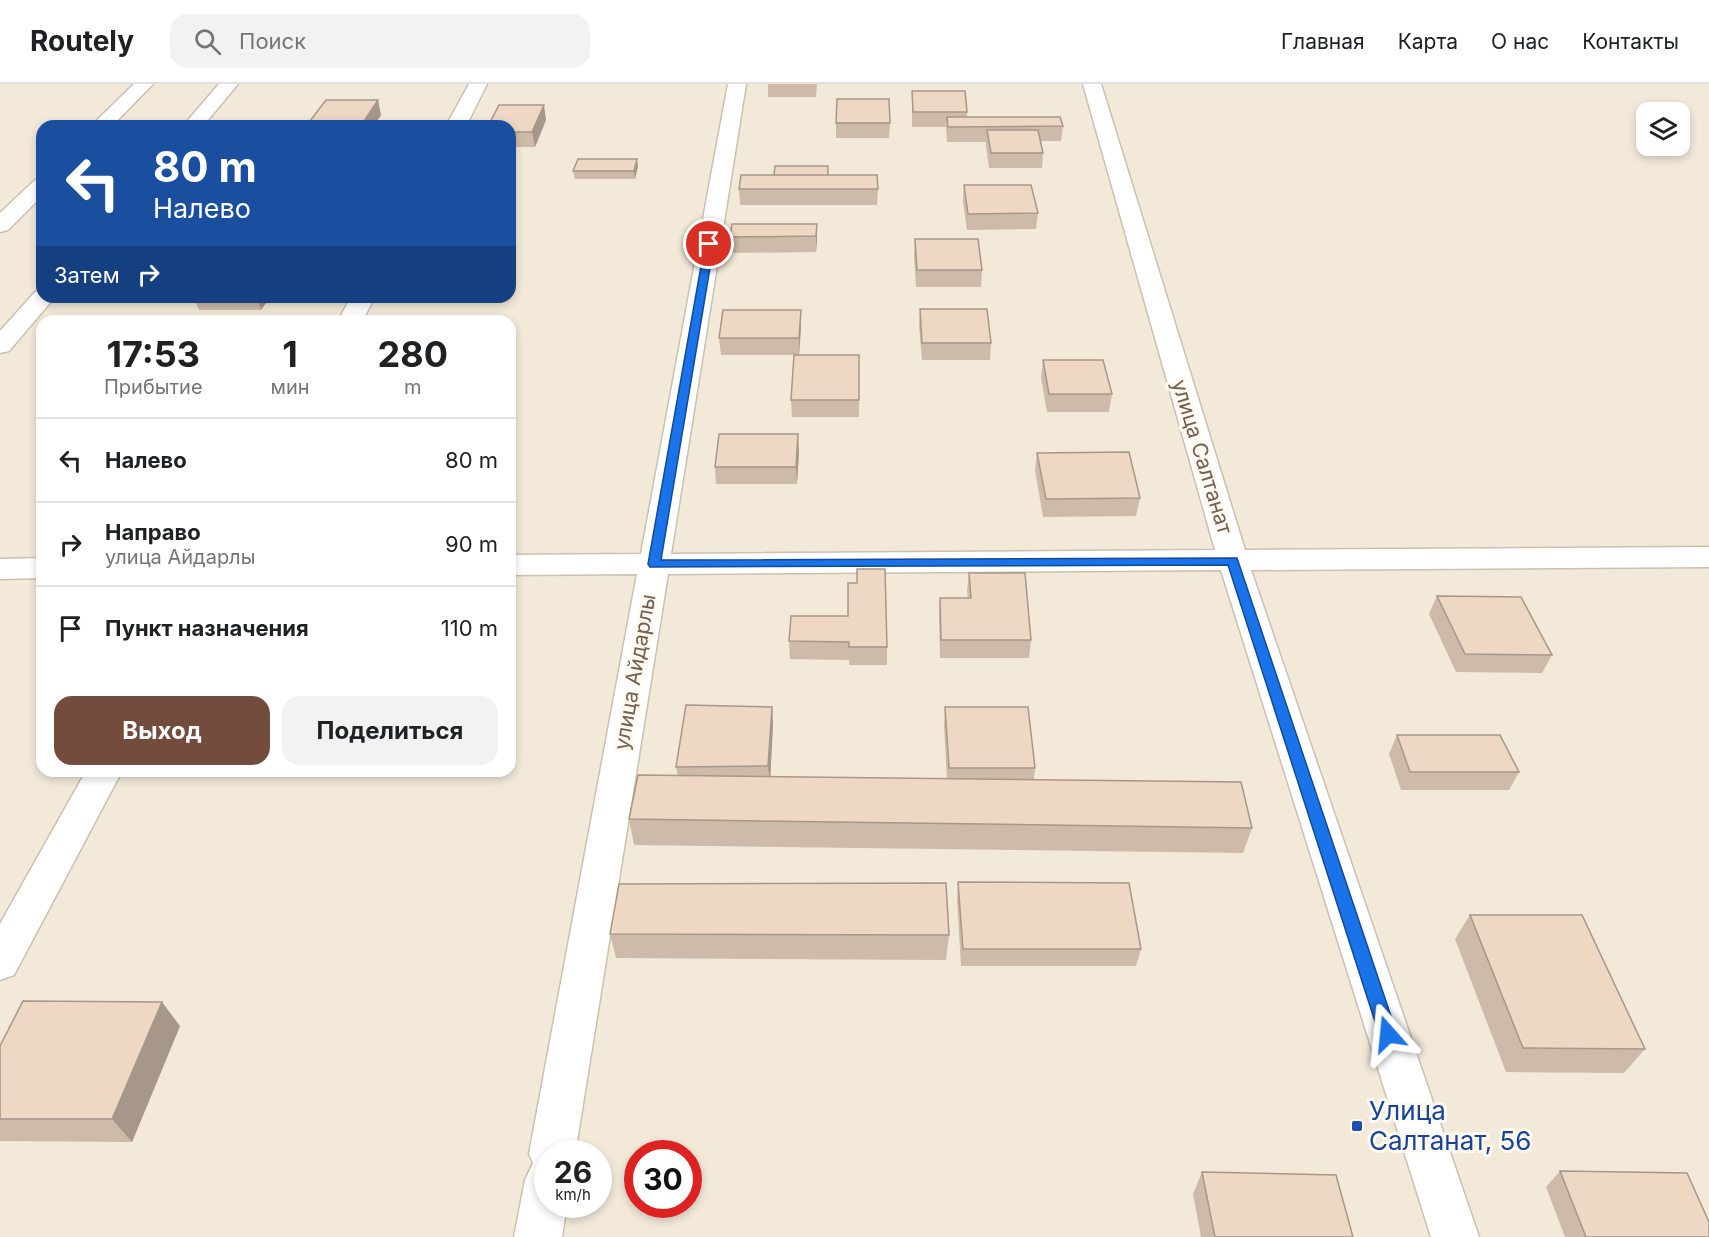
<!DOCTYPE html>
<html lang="ru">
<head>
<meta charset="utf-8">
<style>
	:root { --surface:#fff; --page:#f2f2f2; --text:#202124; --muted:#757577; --line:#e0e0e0; --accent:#744c3d }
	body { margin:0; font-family:Inter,sans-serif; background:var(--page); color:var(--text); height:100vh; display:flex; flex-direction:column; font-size:22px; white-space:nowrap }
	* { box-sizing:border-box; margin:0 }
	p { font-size:20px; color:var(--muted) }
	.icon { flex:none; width:33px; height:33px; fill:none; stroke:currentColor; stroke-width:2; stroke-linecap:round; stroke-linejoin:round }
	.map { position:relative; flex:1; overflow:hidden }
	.drawer { position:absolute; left:36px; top:231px; width:480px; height:462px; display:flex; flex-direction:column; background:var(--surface); border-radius:18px; box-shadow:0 3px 9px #0003 }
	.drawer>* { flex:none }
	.hud { position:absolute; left:36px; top:36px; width:480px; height:183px; border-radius:18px; box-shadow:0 3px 9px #0003; background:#1a4fa0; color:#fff; overflow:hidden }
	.buttons { position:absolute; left:1636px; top:18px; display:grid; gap:12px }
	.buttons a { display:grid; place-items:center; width:54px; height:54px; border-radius:12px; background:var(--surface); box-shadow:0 3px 9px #0003; font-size:30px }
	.speed { position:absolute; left:534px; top:1056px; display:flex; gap:12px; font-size:30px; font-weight:700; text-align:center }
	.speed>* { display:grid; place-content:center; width:78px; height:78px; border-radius:50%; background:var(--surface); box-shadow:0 3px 9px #0003; line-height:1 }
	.speed small { font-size:15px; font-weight:400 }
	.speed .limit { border:9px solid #d22; background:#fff; color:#111 }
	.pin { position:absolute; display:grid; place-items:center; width:51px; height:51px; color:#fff; margin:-26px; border:3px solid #fff; border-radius:50%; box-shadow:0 2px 6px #0007 }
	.me { position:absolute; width:66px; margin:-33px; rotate:342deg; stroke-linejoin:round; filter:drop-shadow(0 0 4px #0008) }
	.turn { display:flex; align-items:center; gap:21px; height:126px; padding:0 18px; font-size:27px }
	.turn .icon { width:78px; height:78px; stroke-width:2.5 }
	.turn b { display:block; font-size:42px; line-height:51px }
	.then { display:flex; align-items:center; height:57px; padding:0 18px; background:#0003; gap:12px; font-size:22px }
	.eta { display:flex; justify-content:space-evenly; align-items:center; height:102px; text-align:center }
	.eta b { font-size:36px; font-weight:700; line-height:42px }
	.button { display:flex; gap:12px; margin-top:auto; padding:12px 18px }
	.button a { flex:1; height:69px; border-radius:18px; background:var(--accent); color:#fff; font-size:24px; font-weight:700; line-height:69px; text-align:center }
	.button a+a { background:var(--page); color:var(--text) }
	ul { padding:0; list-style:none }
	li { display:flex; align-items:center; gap:18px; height:84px; padding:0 18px; border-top:2px solid var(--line) }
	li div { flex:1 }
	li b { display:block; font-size:22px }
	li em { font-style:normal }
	header { display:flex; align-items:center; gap:36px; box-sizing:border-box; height:84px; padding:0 30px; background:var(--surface); border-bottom:2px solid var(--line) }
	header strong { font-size:28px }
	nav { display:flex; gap:33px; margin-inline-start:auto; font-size:21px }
	.search { width:420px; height:54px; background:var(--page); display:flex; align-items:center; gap:15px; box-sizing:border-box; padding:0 21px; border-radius:18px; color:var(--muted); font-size:22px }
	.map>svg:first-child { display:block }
</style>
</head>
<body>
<header>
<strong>Routely</strong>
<div class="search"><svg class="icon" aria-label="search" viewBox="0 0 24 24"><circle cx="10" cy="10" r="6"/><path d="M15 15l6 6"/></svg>Поиск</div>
<nav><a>Главная</a><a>Карта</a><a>О нас</a><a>Контакты</a></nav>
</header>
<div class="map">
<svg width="1709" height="1153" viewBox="0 0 1709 1153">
	<rect width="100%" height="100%" fill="#fbf6eb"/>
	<path fill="#f2e9d9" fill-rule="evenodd" d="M0 0H1709V1153H0ZM1647 28H1680V62H1647ZM42 42H510V213H42ZM42 237H510V687H42ZM548 1070H598V1120H548ZM638 1070H688V1120H638Z"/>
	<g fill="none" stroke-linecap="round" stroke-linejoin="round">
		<defs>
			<path id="minor" d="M219 0H238L203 42H183Z
				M469 0H487L466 42H446Z
				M728 0H746L671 470 1215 466 1083 0H1101L1245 466 1709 463V483L1251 486 1479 1153H1431L1221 486 668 490 575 1070H548V1120H567L562 1153H514L525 1096 533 1079 529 1070 637 490 510 491V471L641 470Z
				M42 206V213H55L9 267 0 269V247L35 208Z
				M351 213H375L362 237H338Z
				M42 474V494L0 495V475Z
				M86 687H122L14 891 0 896V840Z"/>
			<path id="tertiary" d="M134 0H153L112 42H91Z
				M42 94V112L8 146 0 148V129L35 96Z"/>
		</defs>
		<use href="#minor" stroke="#cdbfb1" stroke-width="3"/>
		<use href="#tertiary" stroke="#cdbfb1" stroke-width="3"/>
		<use href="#minor" fill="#fff" fill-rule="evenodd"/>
		<use href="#tertiary" fill="#fff" fill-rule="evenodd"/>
	</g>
	<path fill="#cdbaa9" d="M768 0H817L816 13H768Z
		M912 7 967 28V33L1063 42 1061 57H1041L1043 69 1042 84H989L986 62V58H947L946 43H912Z
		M381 31 374 42H312L310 37Z
		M546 36 535 63H510V42Z
		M836 39H890L889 54H836Z
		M638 82 635 95H575L573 87Z
		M828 91 878 105 877 121H740L739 105Z
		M964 101 1038 129 1036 145 967 146 963 117Z
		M817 140 816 168 731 169 730 153Z
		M915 155 982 186 981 203H916L914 171Z
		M193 213H270L261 226H199Z
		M406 213H474V214Z
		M920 225 991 259 990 276H922L919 242Z
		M801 226V243L799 271H721L719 254Z
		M859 271V333H792L791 316Z
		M1043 276 1112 310 1109 328H1047L1041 294Z
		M799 368 797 400H716L715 383Z
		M1037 369 1140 414 1136 432 1043 433 1035 386Z
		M969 489 1031 556 1029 574H940L939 532 940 514H968L967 507Z
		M1437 512 1552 571 1542 589 1456 588 1429 530Z
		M791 532 887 563V581H849V576L790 575 789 557Z
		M772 623 773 641 770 693 947 695 944 641 945 623 1035 684 1034 696 1252 744 1243 769 634 761 629 735 678 692 676 683Z
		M1397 651 1519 688 1509 706H1401L1389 670Z
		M958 798 1141 865 1136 882H961L957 815Z
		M1470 831 1645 965 1624 989 1506 988 1455 855Z
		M610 850 949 851 946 876 616 874Z
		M180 942 132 1058 0 1057V962Z
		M1560 1087 1709 1153H1565L1546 1103Z
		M1202 1088 1353 1153H1201L1193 1110Z"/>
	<path fill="#a79789" d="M378 16 381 31 374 42H365L364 37Z
		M544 21 546 36 535 63 532 48Z
		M637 75 638 82 635 95 634 87Z
		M817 140V156L816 168V152Z
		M257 213H270L261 226Z
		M801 226V243L799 271V254Z
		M798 350 799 368 797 400 796 383Z
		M772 623 773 641 770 700 768 682Z
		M162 918 180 942 132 1058 112 1035Z"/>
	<path fill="#eed8c4" stroke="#a79789" stroke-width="1.5" d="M912 7H965L967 28H913Z
		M837 15H889L890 39H836Z
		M326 16H378L364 37H310Z
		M499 21H544L532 48H510V42H488Z
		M947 33H1060L1063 42 948 43Z
		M987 46H1038L1043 69H991Z
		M578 75H637L634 87H573Z
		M775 82H828V91H774Z
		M741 91H877L878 105H739Z
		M964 101H1031L1038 129 968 130Z
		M732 140H817L816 152 730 153Z
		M915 155H978L982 186H917Z
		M920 225H987L991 259H922Z
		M723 226H801L799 254H719Z
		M794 271H859V316H791Z
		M1043 276H1103L1112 310H1049Z
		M719 350H798L796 383H715Z
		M1129 368 1140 414 1046 415 1037 369Z
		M857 485H885L887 563H849V558L789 557 791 532H848V499H857Z
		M969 489H1025L1031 556H941L940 514H971Z
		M1437 512 1521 513 1552 571 1465 570Z
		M686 621 772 623 768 682 676 683Z
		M945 623H1028L1035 684H949Z
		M1397 651H1500L1519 688H1410Z
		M638 691 1241 698 1252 744 629 735Z
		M958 798 1129 799 1141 865H963Z
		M946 799 949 851 610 850 619 800Z
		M1470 831H1582L1645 965 1523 964Z
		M23 917 162 918 112 1035H0V962Z
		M1560 1087 1687 1089 1709 1138V1153H1586Z
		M1202 1088 1336 1091 1353 1153H1215Z"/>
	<path fill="#1a73e8" stroke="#114b97" stroke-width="1.5" d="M709 157 714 160 661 476 1237 474 1397 950 1394 956 1388 958 1382 956 1379 950 1228 481 650 483 648 480 705 160Z"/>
	<rect fill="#1a4fb4" stroke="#fefaf1" stroke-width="2" x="1351" y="1036" width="12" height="12" rx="3"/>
	<g text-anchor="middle" stroke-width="6" stroke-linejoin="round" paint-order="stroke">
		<g font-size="21" fill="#745f4f" stroke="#fefaf1">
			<text transform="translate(1202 373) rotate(73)" y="7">улица Салтанат</text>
			<text transform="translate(635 588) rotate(-80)" y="7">улица Айдарлы</text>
		</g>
		<g font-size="26" fill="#164399" stroke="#fefaf1" text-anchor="start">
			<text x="1369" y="1036">Улица<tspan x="1369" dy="30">Салтанат, 56</tspan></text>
		</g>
	</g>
</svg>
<div class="buttons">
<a><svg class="icon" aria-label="layers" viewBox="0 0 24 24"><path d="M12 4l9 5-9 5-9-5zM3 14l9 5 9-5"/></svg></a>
</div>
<div class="speed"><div>26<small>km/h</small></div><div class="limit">30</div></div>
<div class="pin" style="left:709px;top:160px;background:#d93025"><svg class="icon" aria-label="arrive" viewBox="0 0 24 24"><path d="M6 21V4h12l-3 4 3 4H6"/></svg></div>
<svg class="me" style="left:1388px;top:950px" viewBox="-20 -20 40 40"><path d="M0-17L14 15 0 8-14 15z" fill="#1a73e8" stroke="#fff" stroke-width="4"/></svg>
<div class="hud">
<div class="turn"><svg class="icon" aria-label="left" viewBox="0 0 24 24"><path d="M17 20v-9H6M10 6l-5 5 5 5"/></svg><div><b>80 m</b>Налево</div></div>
<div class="then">Затем<svg class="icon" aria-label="right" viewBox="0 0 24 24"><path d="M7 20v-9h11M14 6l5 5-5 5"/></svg></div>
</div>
<section class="drawer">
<div class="eta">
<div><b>17:53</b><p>Прибытие</p></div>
<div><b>1</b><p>мин</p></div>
<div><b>280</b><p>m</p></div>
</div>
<ul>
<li><svg class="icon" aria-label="left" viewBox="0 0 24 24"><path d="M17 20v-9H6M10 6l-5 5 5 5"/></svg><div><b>Налево</b></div><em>80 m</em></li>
<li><svg class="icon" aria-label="right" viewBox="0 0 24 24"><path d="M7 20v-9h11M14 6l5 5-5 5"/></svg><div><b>Направо</b><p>улица Айдарлы</p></div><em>90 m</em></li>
<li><svg class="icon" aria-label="arrive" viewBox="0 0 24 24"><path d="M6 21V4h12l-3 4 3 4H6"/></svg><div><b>Пункт назначения</b></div><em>110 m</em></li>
</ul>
<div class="button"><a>Выход</a><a>Поделиться</a></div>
</section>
</div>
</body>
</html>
